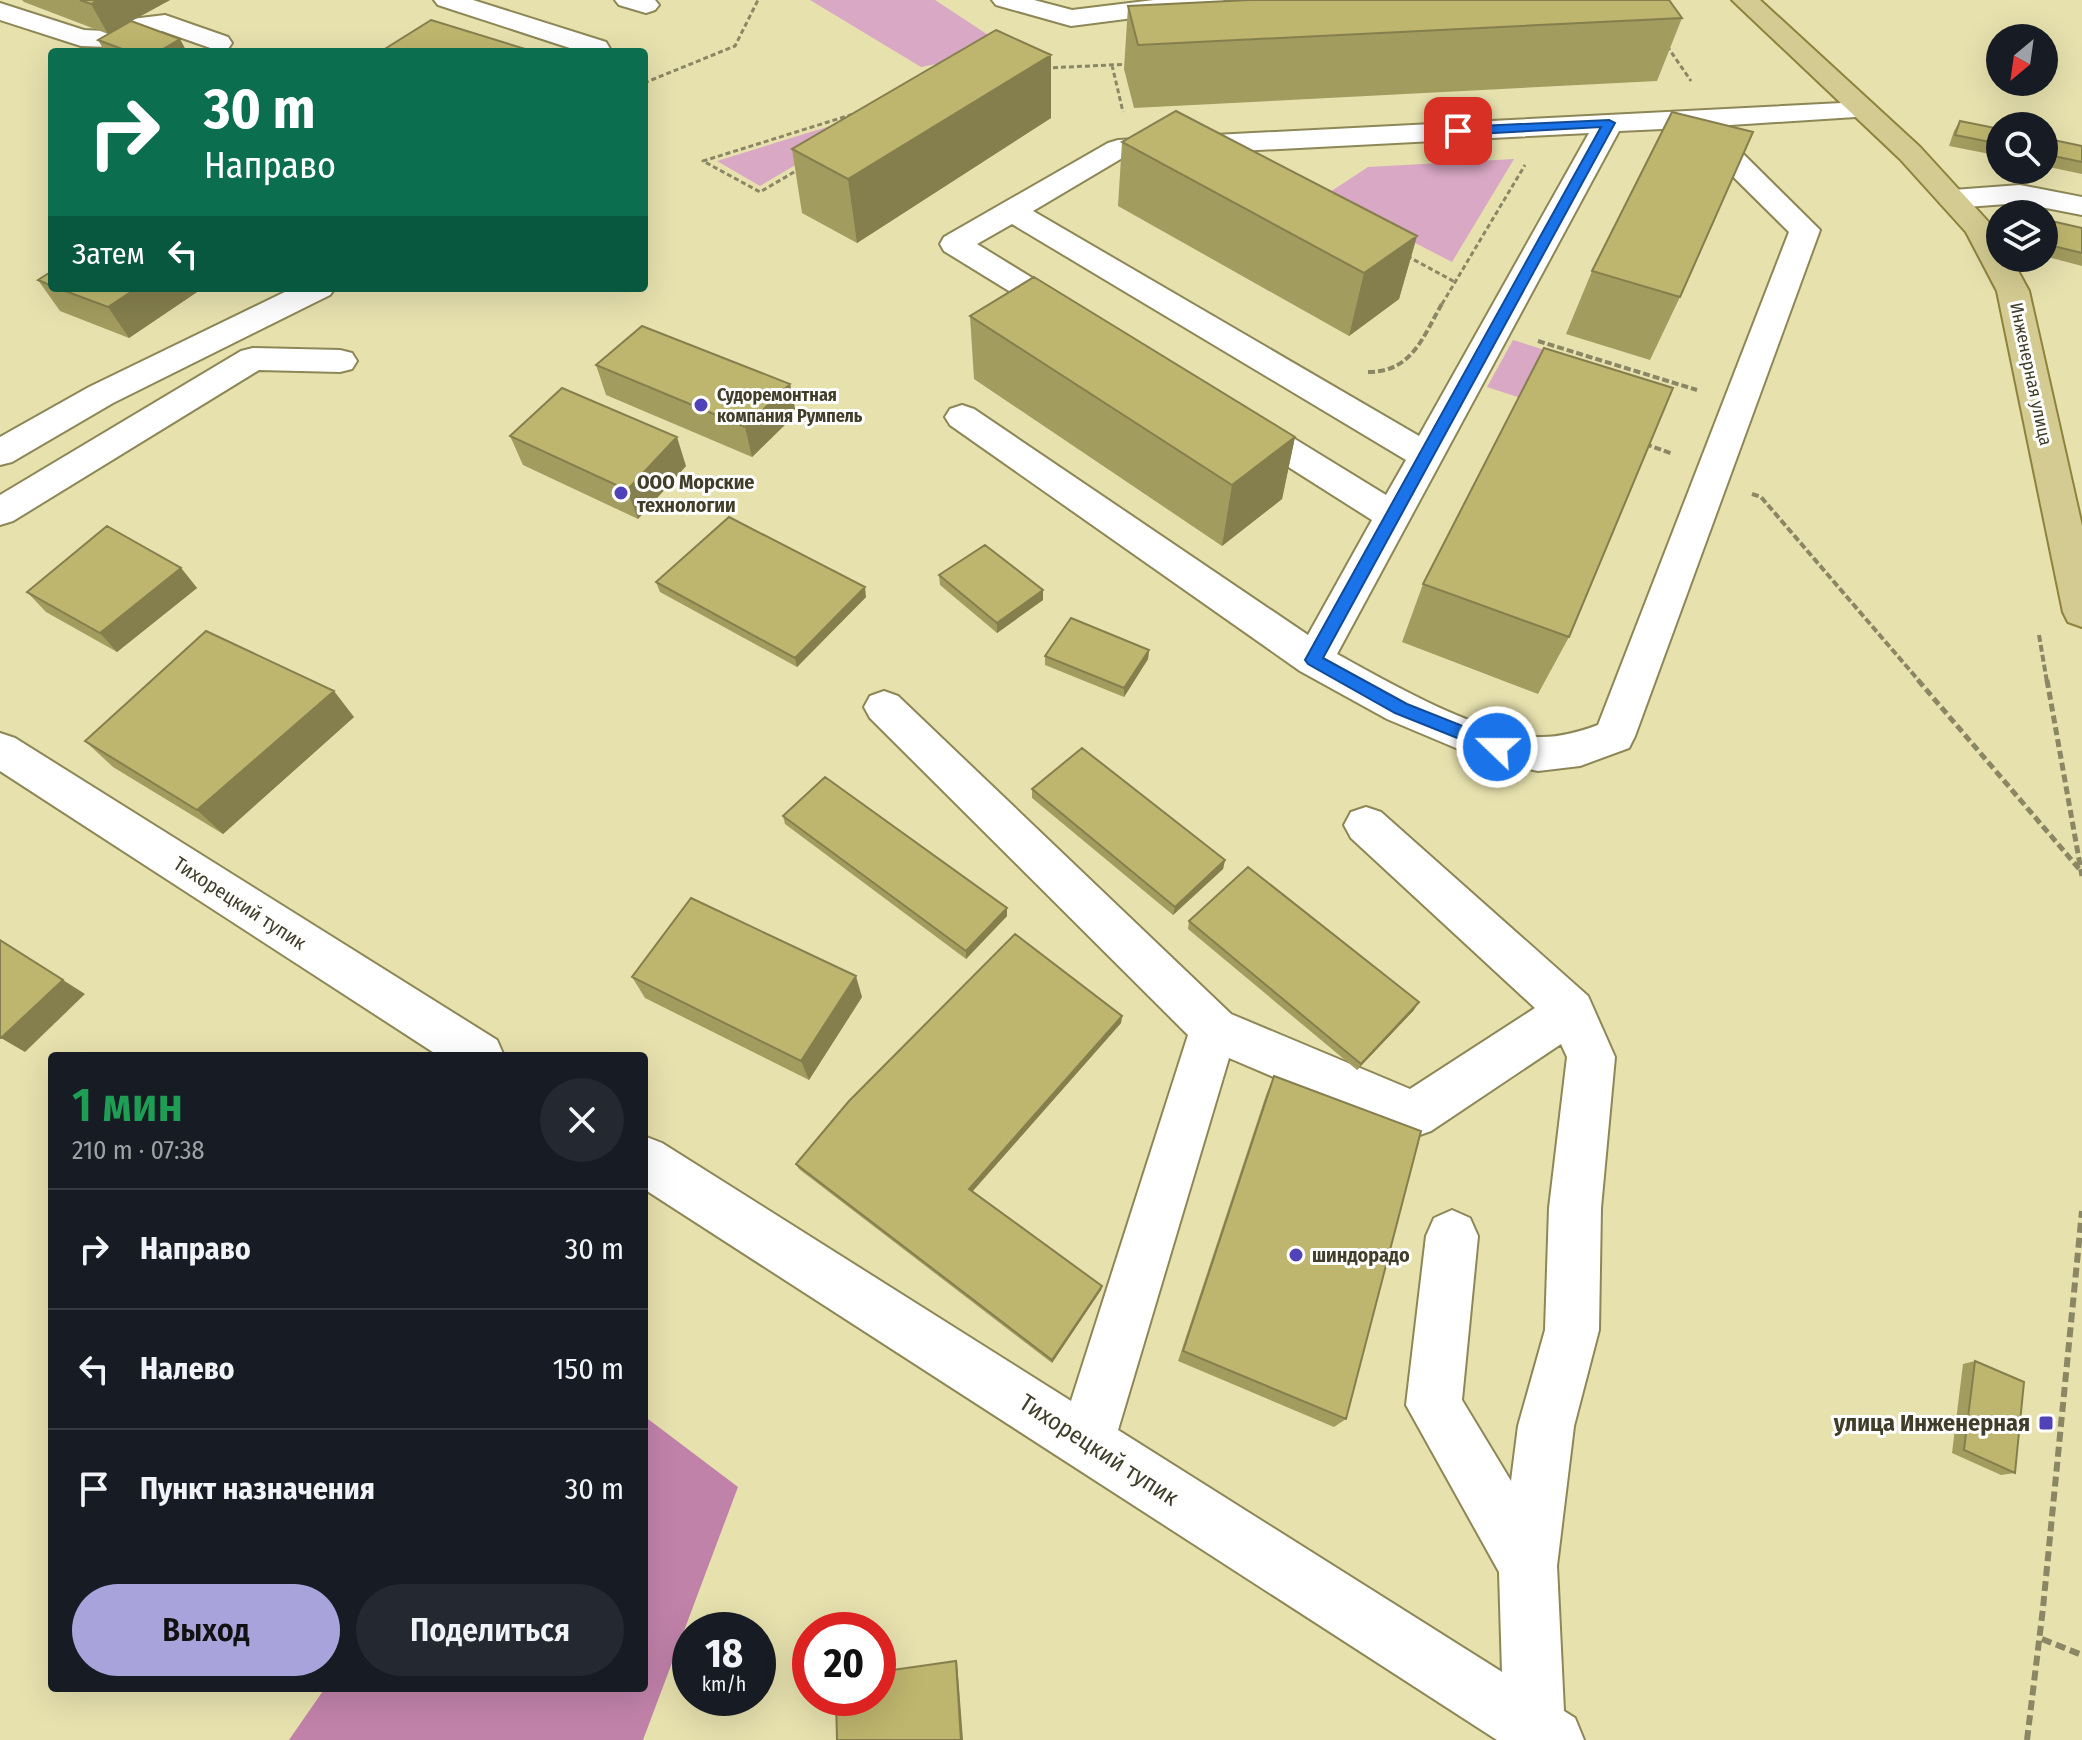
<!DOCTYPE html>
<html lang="ru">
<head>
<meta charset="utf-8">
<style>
	:root { --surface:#171b24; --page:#242831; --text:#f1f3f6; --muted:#9ea1a6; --line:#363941; --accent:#a9a3db }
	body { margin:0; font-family:"Fira Sans Condensed",sans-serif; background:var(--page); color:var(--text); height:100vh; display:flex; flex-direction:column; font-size:30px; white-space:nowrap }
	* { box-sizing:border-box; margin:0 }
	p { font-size:26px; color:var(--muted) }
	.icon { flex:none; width:44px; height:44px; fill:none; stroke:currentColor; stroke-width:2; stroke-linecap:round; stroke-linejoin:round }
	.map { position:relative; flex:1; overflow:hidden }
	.sheet { position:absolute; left:48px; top:1052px; width:600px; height:640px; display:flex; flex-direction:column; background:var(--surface); border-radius:8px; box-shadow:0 8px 32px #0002 }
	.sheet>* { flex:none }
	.top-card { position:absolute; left:48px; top:48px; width:600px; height:244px; border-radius:8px; box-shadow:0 8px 32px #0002; background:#0b6e4f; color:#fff; overflow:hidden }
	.needle { width:52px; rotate:209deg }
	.tools { position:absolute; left:1986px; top:24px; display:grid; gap:16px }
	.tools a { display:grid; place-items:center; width:72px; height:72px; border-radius:50%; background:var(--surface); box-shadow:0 8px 32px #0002; font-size:40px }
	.speed { position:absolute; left:672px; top:1612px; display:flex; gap:16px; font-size:40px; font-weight:700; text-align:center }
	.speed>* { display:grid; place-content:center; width:104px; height:104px; border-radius:50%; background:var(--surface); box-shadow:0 8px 32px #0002; line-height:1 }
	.speed small { font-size:20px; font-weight:400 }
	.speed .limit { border:12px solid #d22; background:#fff; color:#111 }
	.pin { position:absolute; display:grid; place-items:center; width:68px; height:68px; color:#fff; margin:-34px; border-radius:16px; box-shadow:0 4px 12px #0006 }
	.me { position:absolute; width:88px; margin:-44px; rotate:292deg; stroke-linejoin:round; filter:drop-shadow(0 0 6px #0008) }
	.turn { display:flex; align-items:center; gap:28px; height:168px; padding:0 24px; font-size:36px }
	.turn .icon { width:104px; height:104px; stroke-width:2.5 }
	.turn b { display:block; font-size:56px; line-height:68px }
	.then { display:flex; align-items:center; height:76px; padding:0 24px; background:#0003; gap:16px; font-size:30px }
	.round { display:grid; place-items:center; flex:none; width:84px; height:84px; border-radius:42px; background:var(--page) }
	.headline { display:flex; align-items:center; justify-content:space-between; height:136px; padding:0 24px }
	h1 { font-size:48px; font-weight:600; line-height:60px; color:#1e9e55 }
	.button { display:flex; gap:16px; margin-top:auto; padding:16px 24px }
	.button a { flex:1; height:92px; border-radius:48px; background:var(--accent); color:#111; font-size:32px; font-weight:600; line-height:92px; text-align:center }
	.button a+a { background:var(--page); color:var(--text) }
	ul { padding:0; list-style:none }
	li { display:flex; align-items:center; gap:24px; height:120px; padding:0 24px; border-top:2px solid var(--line) }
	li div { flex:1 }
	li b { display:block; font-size:30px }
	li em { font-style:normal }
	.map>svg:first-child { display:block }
</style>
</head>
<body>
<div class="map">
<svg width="2082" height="1740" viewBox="0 0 2082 1740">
	<rect width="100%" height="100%" fill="#e7e1ae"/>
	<path fill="#d9a8c5" d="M810 0H935L1011 50 921 67Z
		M895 106 760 186 717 161Z
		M1514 159 1452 262 1324 196 1368 167Z
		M1513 340 1658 385 1637 436 1487 387Z"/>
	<path fill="#c182a9" d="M644 1416 738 1487 643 1740H289L325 1688H644Z"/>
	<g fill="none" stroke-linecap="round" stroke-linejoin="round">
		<defs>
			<path id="minor" d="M434 0H473L606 42 612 52H582L438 5Z
				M615 0H655L659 5 655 10 646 13 619 5Z
				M992 0H1034L1072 10 1154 0H1224L1220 5 1211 8 1071 26 996 5Z
				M0 3 84 30 105 31 132 19 165 15 228 37 232 43 228 49 219 51 162 31 146 32 109 47 81 46 0 20Z
				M1861 102 1871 104 1875 110 1871 116 1715 126 1820 230 1635 736 1629 748 1580 766 1538 771 1482 759 1387 719 1300 671 950 425 945 417 950 409 962 405 974 409 1308 635 1372 520 1230 430 1225 422 1230 414 1242 410 1254 414 1386 495 1406 460 1012 224 977 244 1083 309 1088 316 1083 323 1072 326 1061 323 944 251 940 244 944 237 1108 143 1118 140ZM1684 128 1789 232 1598 725C1579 732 1557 738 1537 737 1477 734 1390 683 1337 654L1619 131ZM1589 133 1419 436 1033 211 1124 157Z
				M2020 185 2082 197V215L2020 203 1953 208 1942 205 1938 199 1942 193 1953 190Z
				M293 288H335L330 295 113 403 12 462 0 465V437L89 387Z
				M253 348 340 350 352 353 357 361 352 369 340 372 259 370 13 521 0 525V495L241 351Z
				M884 691 898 696 1231 1014 1410 1089 1535 1008 1351 838 1344 825 1351 812 1366 807 1381 812 1588 996 1615 1057 1601 1208 1599 1330 1574 1426 1557 1566 1564 1711 1575 1718 1584 1740H1497L644 1189V1136L662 1143 1071 1401 1188 1035 870 718 864 707 870 696ZM1561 1044 1567 1057 1549 1208 1545 1330 1518 1426 1511 1481 1462 1400 1478 1236 1470 1218 1452 1210 1434 1218 1426 1236 1406 1405 1499 1572 1502 1672 1118 1430 1229 1058 1414 1137 1431 1131Z
				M0 733 15 738 497 1040 504 1056H439L0 771Z"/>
			<path id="major" d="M1732 0H1760L1920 147 1994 228 2000 238V258H2011L2029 291 2082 526V627L2068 622 2063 612 1997 291 1966 232 1900 159Z"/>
		</defs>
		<use href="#minor" stroke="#8d8757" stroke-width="4"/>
		<use href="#major" stroke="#8d833d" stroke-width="4"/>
		<path stroke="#8b8765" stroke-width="3" stroke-dasharray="5 3" stroke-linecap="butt" d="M1667 46 1691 81
			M1112 65 1123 112
			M1045 68 1131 64
			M644 83 735 46 758 0
			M801 168 760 192 703 161 857 113
			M1407 256 1455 282
			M1442 304 1525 165"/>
		<path stroke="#8b8765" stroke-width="4" stroke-dasharray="7 3" stroke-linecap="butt" d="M1538 341 1697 390
			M1368 372C1413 372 1423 336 1443 302
			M1645 444 1673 454
			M1752 494 1761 497 1920 682
			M2039 635 2047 682"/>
		<path stroke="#8b8765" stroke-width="5" stroke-dasharray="8 4" stroke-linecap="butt" d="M1918 680 2081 871
			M2047 680 2082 876"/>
		<path stroke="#8b8765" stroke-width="6" stroke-dasharray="10 5" stroke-linecap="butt" d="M2042 1639 2082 1655
			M2027 1740 2043 1608 2082 1211"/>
		<use href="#minor" fill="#fff" fill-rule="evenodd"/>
		<use href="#major" fill="#d3cb91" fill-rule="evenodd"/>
	</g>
	<path fill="#a39c5f" d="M22 0H170L131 21 187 52H105L98 40 108 34 24 2Z
		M1128 6 1682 18 1657 81 1134 108 1124 69Z
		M1051 55V118L857 243 802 213 792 149Z
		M1960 121 2000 129V156L1949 146 1954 131Z
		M2044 138 2082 146V174L2044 166Z
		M1122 142 1417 236 1399 299 1349 336 1118 206Z
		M2047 220 2082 228V266L2044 256V224Z
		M52 271V288H203L129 338 60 311 38 280Z
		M1592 271 1680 297 1650 360 1566 334Z
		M970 316 1295 437 1282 499 1222 546 974 379Z
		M596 365 790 384 796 414 752 457 606 395Z
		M510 436 686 466 638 519 523 465Z
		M181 568 197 588 117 652 46 612 27 592Z
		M939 575 1043 600 997 633 940 585Z
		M656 582 866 597 797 667 660 592Z
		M1423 584 1569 637 1538 694 1402 642Z
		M1149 650 1148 659 1124 697 1045 665V656Z
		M354 717 223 834 113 767 85 741Z
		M1032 789 1225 860 1223 869 1173 915 1032 798Z
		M783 816 1007 916 966 959 785 824Z
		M1189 921 1414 1010 1357 1070 1188 929Z
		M632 977 862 997 809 1080 645 998Z
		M1122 1016 1121 1023 973 1191 1102 1286 1101 1290 1052 1363 799 1169 796 1164Z
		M1274 1076 1346 1419 1334 1427 1178 1361 1266 1095Z
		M1975 1361 2015 1473 2001 1475 1952 1453 1963 1364Z"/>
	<path fill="#857f4d" d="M98 0H170L108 34 91 4Z
		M180 39 187 52H158Z
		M1051 55V118L857 243 848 179Z
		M1417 236 1399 299 1349 336 1364 273Z
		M137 288H203L129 338 108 307Z
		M790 384 796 414 752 457 745 427Z
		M677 437 686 466 638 519 627 490Z
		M1295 437 1282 499 1222 546 1232 485Z
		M181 568 197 588 117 652 100 633Z
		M865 587 866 597 797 667 795 658Z
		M1043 590V600L997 633V623Z
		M1149 650 1148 659 1124 697V688Z
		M334 691 354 717 223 834 197 810Z
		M1225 860 1223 869 1173 915 1175 907Z
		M1007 908V916L966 959V951Z
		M856 976 862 997 809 1080 801 1061Z
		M63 980 85 994 25 1052 1 1038Z
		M1419 1002 1414 1010 1357 1070 1361 1064Z
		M1122 1016 1121 1023 970 1194 969 1189Z
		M1102 1286 1101 1290 1052 1363V1360Z
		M956 1661H957L963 1740H961Z"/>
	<path fill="#beb56e" stroke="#857f4d" stroke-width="2" d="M80 0H98L91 4Z
		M1249 0H1669L1682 18 1138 45 1128 6Z
		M431 20 535 52H380Z
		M131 21 180 39 158 52H130L98 40Z
		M996 30 1051 55 848 179 792 149Z
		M1176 111 1417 236 1364 273 1122 142Z
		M1672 112 1753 132 1680 297 1592 271Z
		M1960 121 2000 129V144L1955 135Z
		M2044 138 2082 146V162L2044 154Z
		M2047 220 2082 228V253L2049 245Z
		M52 271V286L38 280Z
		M1034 277 1295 437 1232 485 970 316Z
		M57 288H137L108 307Z
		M642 326 790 384 745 427 596 365Z
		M1544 348 1673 388 1569 637 1423 584Z
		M562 388 677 437 627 490 510 436Z
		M729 517 865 587 795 658 656 582Z
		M107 526 181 568 100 633 27 592Z
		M985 545 1043 590 997 623 939 575Z
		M1071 618 1149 650 1124 688 1045 656Z
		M206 631 334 691 197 810 85 741Z
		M1082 748 1225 860 1175 907 1032 789Z
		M825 777 1007 908 966 951 783 816Z
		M1248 867 1419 1002 1361 1064 1189 921Z
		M691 898 856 976 801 1061 632 977Z
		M1015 934 1122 1016 969 1189 1102 1286 1052 1360 796 1164 849 1101Z
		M0 940 63 980 1 1038H0Z
		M1274 1076 1421 1131 1346 1419 1183 1351Z
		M1975 1361 2024 1382 2015 1473 1964 1450Z
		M956 1661 961 1740H837L836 1698H878V1672Z"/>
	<path fill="#1a73e8" stroke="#114b97" stroke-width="2" d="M1609 120 1615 123 1323 658 1407 704 1503 742 1506 747 1503 752 1497 754 1395 713 1308 664 1305 660 1601 127 1458 135 1452 131 1458 127Z"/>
	<g fill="#5042b9" stroke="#fff" stroke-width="3">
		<circle cx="701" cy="405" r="8"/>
		<circle cx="621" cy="493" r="8"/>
		<circle cx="1296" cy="1255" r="8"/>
		<rect x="2038" y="1415" width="16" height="16" rx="4"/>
	</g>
	<g text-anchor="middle" stroke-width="6" stroke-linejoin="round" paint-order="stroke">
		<g font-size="18" fill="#403d29" stroke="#fff">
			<text transform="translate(2031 374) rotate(78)" y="6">Инженерная улица</text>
		</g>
		<g font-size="18" font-weight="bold" fill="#403d29" stroke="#fff" text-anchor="start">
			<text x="717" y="401">Судоремонтная<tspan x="717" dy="21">компания Румпель</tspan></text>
		</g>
		<g font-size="20" font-weight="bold" fill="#403d29" stroke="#fff" text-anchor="start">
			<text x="637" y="489">ООО Морские<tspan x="637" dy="23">технологии</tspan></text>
			<text x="1312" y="1262">шиндорадо</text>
		</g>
		<g font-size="20" fill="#403d29" stroke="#fff">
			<text transform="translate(240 903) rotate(33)" y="7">Тихорецкий тупик</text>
		</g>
		<g font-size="24" font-weight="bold" fill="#403d29" stroke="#fff" text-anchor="end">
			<text x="2030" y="1431">улица Инженерная</text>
		</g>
		<g font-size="24" fill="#403d29" stroke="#fff">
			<text transform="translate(1099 1450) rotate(33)" y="8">Тихорецкий тупик</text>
		</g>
	</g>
</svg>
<div class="tools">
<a><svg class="needle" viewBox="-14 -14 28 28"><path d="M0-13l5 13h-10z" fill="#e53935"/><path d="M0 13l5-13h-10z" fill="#9ea1a6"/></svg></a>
<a><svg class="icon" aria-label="search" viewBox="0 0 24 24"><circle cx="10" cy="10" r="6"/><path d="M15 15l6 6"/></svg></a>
<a><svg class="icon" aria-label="layers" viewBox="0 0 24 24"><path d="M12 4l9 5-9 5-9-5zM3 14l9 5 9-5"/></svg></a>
</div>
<div class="speed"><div>18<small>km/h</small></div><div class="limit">20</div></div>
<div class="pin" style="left:1458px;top:131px;background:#d93025"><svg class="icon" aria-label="arrive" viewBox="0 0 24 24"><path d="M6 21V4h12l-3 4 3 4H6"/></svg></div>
<svg class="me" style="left:1497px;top:747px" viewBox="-20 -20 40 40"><circle r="17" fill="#1a73e8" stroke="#fff" stroke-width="3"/><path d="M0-11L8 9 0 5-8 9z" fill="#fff"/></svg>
<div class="top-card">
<div class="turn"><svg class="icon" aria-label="right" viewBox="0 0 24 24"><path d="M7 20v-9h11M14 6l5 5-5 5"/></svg><div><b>30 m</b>Направо</div></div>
<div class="then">Затем<svg class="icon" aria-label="left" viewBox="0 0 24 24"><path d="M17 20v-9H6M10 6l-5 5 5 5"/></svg></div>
</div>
<section class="sheet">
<div class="headline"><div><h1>1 мин</h1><p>210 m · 07:38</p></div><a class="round"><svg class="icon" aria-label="close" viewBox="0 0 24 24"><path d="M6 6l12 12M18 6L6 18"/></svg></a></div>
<ul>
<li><svg class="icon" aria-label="right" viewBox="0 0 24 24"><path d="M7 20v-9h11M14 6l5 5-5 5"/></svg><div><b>Направо</b></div><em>30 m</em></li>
<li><svg class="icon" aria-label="left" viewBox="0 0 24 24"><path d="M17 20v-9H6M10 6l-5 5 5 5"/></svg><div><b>Налево</b></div><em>150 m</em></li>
<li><svg class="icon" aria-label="arrive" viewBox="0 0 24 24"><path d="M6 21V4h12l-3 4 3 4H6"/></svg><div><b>Пункт назначения</b></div><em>30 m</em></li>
</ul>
<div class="button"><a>Выход</a><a>Поделиться</a></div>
</section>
</div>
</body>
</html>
